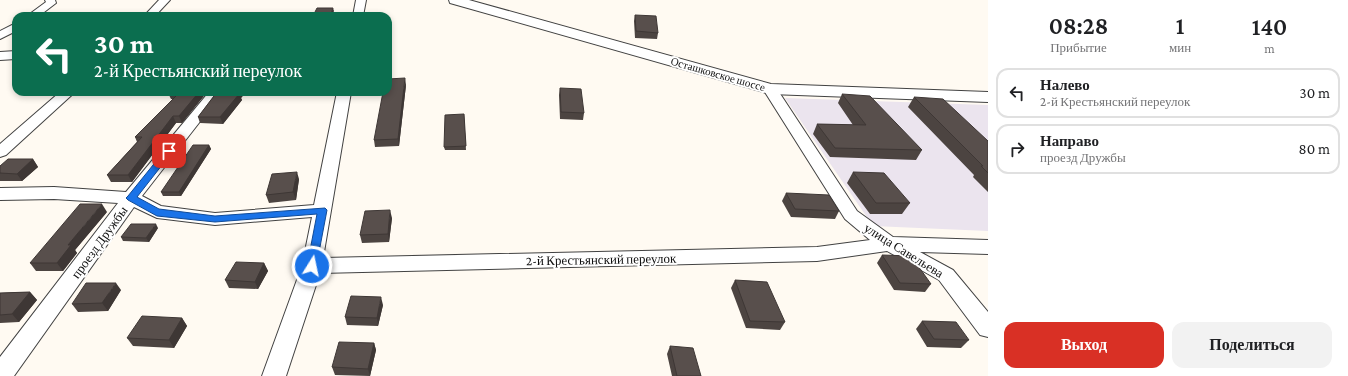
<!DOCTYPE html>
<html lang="ru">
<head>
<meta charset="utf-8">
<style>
	:root { --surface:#fff; --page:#f2f2f2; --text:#202124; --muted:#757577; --line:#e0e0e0; --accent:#d93025 }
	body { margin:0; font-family:"Crimson Pro",serif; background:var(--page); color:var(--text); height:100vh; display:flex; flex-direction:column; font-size:15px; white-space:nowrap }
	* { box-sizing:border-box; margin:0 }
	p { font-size:13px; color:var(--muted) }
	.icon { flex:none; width:22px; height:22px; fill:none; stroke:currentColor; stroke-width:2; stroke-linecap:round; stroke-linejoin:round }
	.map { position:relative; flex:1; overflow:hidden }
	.sheet { display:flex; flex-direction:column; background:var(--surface); width:360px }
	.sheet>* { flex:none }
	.hud { position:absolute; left:12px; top:12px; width:380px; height:84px; border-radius:12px; box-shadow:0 2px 6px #0003; background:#0b6e4f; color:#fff; overflow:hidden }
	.pin { position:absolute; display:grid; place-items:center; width:34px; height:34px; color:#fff; margin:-17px; border-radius:8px; box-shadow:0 2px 6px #0006 }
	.me { position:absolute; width:44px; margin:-22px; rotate:10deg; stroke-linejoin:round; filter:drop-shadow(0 0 3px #0008) }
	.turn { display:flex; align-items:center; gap:14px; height:84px; padding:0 16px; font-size:18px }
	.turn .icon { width:52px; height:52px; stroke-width:2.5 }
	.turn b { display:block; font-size:28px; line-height:34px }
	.eta { display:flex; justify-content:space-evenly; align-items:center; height:68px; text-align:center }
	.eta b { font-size:24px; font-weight:600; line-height:28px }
	.cta { display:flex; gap:8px; margin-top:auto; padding:8px 16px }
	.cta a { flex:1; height:46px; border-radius:12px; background:var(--accent); color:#fff; font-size:16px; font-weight:600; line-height:46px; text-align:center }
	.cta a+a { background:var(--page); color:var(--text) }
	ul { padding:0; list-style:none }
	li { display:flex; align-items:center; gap:12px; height:50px; margin:0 8px 6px; padding:0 8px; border:2px solid var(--line); border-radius:12px }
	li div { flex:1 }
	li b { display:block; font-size:15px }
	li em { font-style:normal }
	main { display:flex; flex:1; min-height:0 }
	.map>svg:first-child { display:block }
</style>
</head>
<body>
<main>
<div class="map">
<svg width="988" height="376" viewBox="0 0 988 376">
	<rect width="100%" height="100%" fill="#fffaf2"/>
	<path fill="#ebe4ee" d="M785 98 988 105V231L873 226Z"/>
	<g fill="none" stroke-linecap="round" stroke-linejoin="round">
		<defs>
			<path id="minor" d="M45 0H55L56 3 39 16H27L46 2Z
				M159 0H170L155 16H144Z
				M356 0H366L363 16H353Z
				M16 23V31L0 39V31Z
				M16 51V59L0 60V52Z
				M770 85 775 86 857 211 893 237 988 240V254L920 252 953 270 988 312V337L980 335 939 280 887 251 817 261 320 273 286 376H262L302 266 312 217 215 225 157 218 134 207 14 376H0V357L118 203 54 199 0 200V188L54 187 126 192 209 92H223L142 196 161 206 215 213 314 205 337 92H351L323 258 817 247 870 240 845 219 763 89 765 86Z
				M60 92H75L6 155 0 157V144Z"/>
			<path id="tertiary" d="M449 0H469L771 84 988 92V102L770 94 450 3Z"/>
		</defs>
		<use href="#minor" stroke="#424242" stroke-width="2"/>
		<use href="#tertiary" stroke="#424242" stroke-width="2"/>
		<use href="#minor" fill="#fff" fill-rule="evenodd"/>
		<use href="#tertiary" fill="#fff" fill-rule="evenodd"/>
	</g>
	<path fill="#4c4441" d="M635 15 658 33 657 39 635 38 634 21Z
		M406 85 399 146 375 147 374 140Z
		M560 88 584 113 583 120 560 119 559 95Z
		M207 92 182 123H176L132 182H111L107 175 137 142 135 137 173 99H171L168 93Z
		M217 92H246L241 98 242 100 223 124 200 123 198 117Z
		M842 94 922 150 916 160 830 157 813 134 817 124 853 125 838 103Z
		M914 97 988 141V192L973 177 974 175 908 107Z
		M464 114 466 150H445L444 147Z
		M209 145 211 149 181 196H163L161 192Z
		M33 159 38 167 22 181H0V166Z
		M853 172 910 203 902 214H870L847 183Z
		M299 179 296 200 269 203 266 195Z
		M786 193 839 211 835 219 791 217 782 201Z
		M107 212 75 250 77 253 63 271H36L30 263Z
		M392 218 389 242 362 243 360 235Z
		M158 228 149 242 123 241 121 237Z
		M882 255 931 284 925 292 894 290 877 263Z
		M264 263 268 271 258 289 229 288 225 280Z
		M735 280 785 322 780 330 746 328 731 288Z
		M121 290 108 311 78 312 72 304Z
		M30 292 37 300 19 322 0 323V293Z
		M383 305 378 326 347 325 345 317Z
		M182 318 187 326 174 348 133 346 127 338Z
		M922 321 969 340 961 348 927 347 916 329Z
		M374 343 376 350 370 376 335 375 332 367Z
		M670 346 701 376H672L667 354Z"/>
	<path fill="#3e3735" d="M333 8 334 11 332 16H330Z
		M405 78 406 85 399 146 398 139Z
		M199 92H207L182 123 179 116Z
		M239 92H246L241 98 242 100 223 124 220 117Z
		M173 116 176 123 132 182 128 175Z
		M209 145 211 149 181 196 179 192Z
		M33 159 38 167 22 181 17 174Z
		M297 172 299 179 296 200 293 192Z
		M102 204 107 212 75 250 77 253 63 271 57 263 68 245Z
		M390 210 392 218 389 242 388 234Z
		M156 224 158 228 149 242 146 238Z
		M264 263 268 271 258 289 255 282Z
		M116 283 121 290 108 311 102 303Z
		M30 292 37 300 19 322 12 314Z
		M381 297 383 305 378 326 377 318Z
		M182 318 187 326 174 348 169 340Z
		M374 343 376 350 370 376 368 369Z"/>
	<path fill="#584f4c" stroke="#3e3735" d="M317 8H333L330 16H313Z
		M635 15 656 16 658 33 636 31Z
		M405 78 398 139 374 140 383 92H388V79Z
		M560 88 581 89 584 113 561 112Z
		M169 92H199L179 116H173L128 175H107L142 137H135L179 93H168Z
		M217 92H239L238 93H240L220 117H198Z
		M842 94 870 96 922 150 835 148 817 124 866 125Z
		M914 97 943 99 988 141V173L981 166H983Z
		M464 114 466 146 444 147 445 115Z
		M193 145H209L179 192H161Z
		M8 159H33L17 174 0 173V166Z
		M297 172 293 192 266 195 272 174Z
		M853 172 884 173 910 203H876Z
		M786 193 829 195 839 211 795 209Z
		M80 204H102L68 245H71L57 263H30Z
		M390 210 388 234 360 235 365 211Z
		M131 224H156L146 238 121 237Z
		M882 255 911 256 931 284 900 283Z
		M236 262 264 263 255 282 225 280Z
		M735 280 767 282 785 322 750 321Z
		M86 283H116L102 303 72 304Z
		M30 292 12 314 0 315V293Z
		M351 296 381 297 377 318 345 317Z
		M142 316 182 318 169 340 127 338Z
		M922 321 956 322 969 340 934 339Z
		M339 342 374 343 368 369 332 367Z
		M670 346 693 348 701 376H677Z"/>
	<path fill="#1a73e8" stroke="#114b97" d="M169 148 173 151 137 197 159 209 215 216 325 208 327 210 316 268H308L307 266 317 214 215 222 157 216 128 200 126 198 128 196 166 149Z"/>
	<g text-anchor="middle" stroke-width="4" stroke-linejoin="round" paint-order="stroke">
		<g font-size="11" fill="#0f0f0f" stroke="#fff">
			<text transform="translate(718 74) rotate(16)" y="4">Осташковское шоссе</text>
		</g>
		<g font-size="13" fill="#0f0f0f" stroke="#fff">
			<text transform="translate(99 242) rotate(-54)" y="5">проезд Дружбы</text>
			<text transform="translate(904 250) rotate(32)" y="5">улица Савельева</text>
			<text transform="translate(601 259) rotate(-1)" y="5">2-й Крестьянский переулок</text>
		</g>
	</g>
</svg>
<div class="pin" style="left:169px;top:151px;background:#d93025"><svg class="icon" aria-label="arrive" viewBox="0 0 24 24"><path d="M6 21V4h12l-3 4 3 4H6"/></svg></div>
<svg class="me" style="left:312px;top:266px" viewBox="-20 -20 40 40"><circle r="17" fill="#1a73e8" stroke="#fff" stroke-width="3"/><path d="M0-11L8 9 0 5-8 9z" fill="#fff"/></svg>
<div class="hud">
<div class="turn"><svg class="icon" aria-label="left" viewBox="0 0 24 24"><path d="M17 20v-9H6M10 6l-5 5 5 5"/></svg><div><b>30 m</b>2-й Крестьянский переулок</div></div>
</div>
</div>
<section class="sheet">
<div class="eta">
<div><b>08:28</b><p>Прибытие</p></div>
<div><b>1</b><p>мин</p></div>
<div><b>140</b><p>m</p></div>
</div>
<ul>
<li><svg class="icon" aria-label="left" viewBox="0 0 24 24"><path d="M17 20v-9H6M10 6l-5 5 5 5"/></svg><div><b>Налево</b><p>2-й Крестьянский переулок</p></div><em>30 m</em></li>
<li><svg class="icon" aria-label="right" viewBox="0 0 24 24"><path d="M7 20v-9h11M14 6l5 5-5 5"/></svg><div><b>Направо</b><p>проезд Дружбы</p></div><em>80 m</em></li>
</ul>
<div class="cta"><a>Выход</a><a>Поделиться</a></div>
</section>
</main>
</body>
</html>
